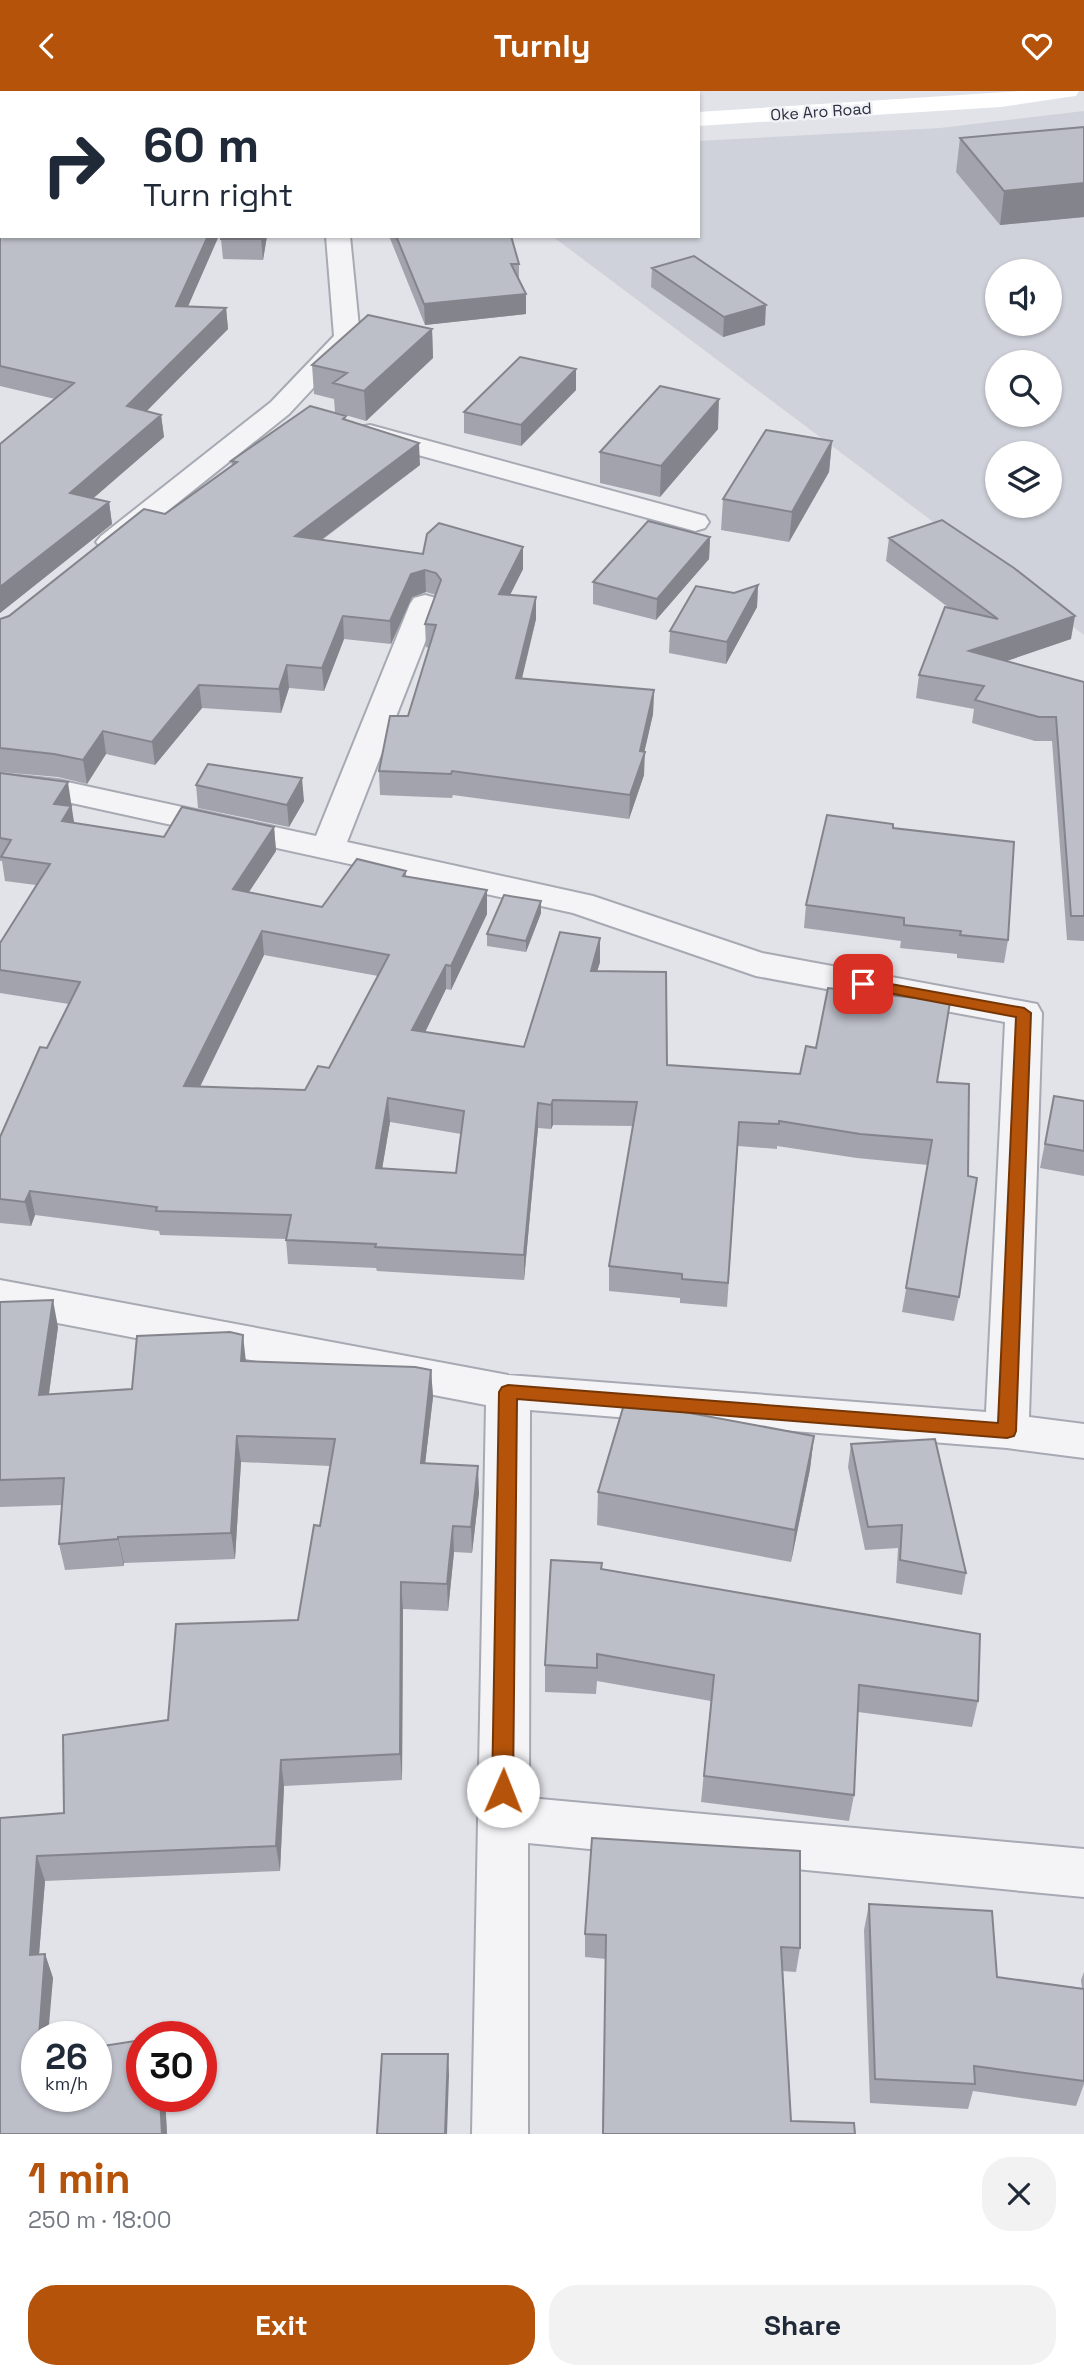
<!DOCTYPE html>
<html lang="en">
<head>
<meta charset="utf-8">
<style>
	:root { --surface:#fff; --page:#f2f2f3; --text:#1f2937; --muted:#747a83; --accent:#b45309 }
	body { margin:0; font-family:"Space Grotesk",sans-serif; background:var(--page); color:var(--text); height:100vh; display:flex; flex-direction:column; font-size:26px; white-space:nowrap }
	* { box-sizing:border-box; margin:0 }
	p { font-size:23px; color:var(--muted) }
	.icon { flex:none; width:38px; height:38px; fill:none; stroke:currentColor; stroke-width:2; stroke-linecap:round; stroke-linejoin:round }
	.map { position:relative; height:2043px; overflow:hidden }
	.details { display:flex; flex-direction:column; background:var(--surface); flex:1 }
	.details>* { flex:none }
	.banner { position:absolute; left:0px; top:0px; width:700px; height:147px; box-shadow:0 2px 5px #0004; background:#fff; color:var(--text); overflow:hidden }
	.controls { position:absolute; left:985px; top:168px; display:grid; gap:14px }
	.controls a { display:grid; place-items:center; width:77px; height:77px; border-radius:50%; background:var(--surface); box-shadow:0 2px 5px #0004; font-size:35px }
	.speed { position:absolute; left:21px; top:1930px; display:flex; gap:14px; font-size:35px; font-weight:700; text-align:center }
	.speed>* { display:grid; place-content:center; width:91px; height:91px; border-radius:50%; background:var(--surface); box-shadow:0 2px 5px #0004; line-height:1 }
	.speed small { font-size:18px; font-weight:400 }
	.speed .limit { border:10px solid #d22; background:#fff; color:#111 }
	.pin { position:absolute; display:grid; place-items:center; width:60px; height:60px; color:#fff; margin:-30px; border-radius:14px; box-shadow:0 4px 10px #0006 }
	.me { position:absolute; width:77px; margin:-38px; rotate:1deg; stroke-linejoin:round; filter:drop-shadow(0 0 5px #0008) }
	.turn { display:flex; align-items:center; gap:24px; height:147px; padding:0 28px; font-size:32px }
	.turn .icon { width:91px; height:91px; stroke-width:2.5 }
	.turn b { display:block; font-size:49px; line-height:60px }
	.round { display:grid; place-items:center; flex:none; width:74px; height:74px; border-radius:28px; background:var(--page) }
	.headline { display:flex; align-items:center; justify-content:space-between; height:119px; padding:0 28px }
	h1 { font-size:42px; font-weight:600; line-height:52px; color:var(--accent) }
	.cta { display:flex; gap:14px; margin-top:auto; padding:14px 28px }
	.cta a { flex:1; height:80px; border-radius:28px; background:var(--accent); color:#fff; font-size:28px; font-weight:600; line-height:80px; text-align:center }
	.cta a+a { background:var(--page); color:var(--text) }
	header { display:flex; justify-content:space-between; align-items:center; height:91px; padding:0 28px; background:var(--accent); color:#fff; font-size:32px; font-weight:600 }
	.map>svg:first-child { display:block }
</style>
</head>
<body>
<header><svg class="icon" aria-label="back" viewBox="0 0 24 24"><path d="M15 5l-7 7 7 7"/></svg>Turnly<svg class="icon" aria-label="heart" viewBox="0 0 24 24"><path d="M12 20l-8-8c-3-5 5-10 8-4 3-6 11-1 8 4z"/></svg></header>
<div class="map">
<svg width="1084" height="2043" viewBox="0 0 1084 2043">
	<rect width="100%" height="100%" fill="#e1e3e9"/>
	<path fill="#cfd2da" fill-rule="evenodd" d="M1084 20V544L552 145H698V50L940 37ZM998 180H1050V233H998ZM998 271H1050V324H998ZM998 362H1050V415H998Z"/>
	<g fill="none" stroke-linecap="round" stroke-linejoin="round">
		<defs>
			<path id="minor" d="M355 0H377L379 2H356Z
				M326 145H350L360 246 356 251 289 323 121 457 111 460 101 457 96 451 101 445 271 311 334 245Z
				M370 334 705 425 709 431 705 437 695 440 360 348 356 342 360 336Z
				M425 504 436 507 440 513 347 751 593 805 762 862 1037 913 1042 922 1029 1326 1084 1333V1367L1007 1357 530 1319 529 1707 1084 1758V1806L528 1752V2043H472L486 1314 0 1221V1189L508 1284 986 1321 1005 931 756 885 573 822 58 709 0 703V683L58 689 316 745 410 513 414 507Z"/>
		</defs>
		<use href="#minor" stroke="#a7a9b3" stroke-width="4"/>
		<use href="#minor" fill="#f4f4f7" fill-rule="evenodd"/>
		<path fill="#fff" fill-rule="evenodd" d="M1020 0H1079L1076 5 1068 6 1001 16 698 35V21Z
			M0 26 2 27V41L0 40Z"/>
	</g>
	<path fill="#a2a3ac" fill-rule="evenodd" d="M0 0H292V2H2V8H0Z
		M398 0H578L569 2H400Z
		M1084 36V126L1000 134 956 81 960 47Z
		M0 125 2 145H218L188 215 226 217 228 238 146 320 161 324 164 346 93 407 109 411 112 433 0 522V353L55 308 0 295Z
		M267 145 263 169 223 168 221 148Z
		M389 145H511L519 173V191L526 223 425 234Z
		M652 177 765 234 723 246 651 196Z
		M432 238 433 267 366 330 335 321 334 308 314 303 312 274Z
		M576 278V299L521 355 464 342V321Z
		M346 325V329L420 374 322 449 523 478 510 504 536 506V528L522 588 654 599 653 623 644 661V684L629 728 453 704 452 707 380 704 379 680 408 625 429 557 426 556 425 533 436 504 426 501 412 506 391 553 344 548 324 600 289 597 281 622 202 617 155 674 106 663 87 693 58 686 0 681V528L9 525 165 423 232 375 231 370Z
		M718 338 660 406 600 392V361Z
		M832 350 829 381 789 451 721 439 723 408Z
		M710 446 709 468 656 529 593 513V491Z
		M889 447 1071 548 1006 570 1084 591V850L1067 849 1052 650H1035L972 632 974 618 916 607 919 584 948 516 886 470Z
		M758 494 757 516 726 573 669 562 670 540 734 502Z
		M0 682 72 715 71 716 74 732 164 746 274 736 276 760 249 801 322 816 406 780V785L487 799V823L451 899 446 898 425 941 524 956 600 871 597 880 667 974 800 983 937 991 959 1206 954 1230 902 1221 928 1074 857 1067 777 1055V1058L738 1055 727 1216 680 1212V1207L609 1200V1175L633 1035 553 1034 551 1038 538 1037 524 1189 377 1180 376 1177 288 1173 286 1148 160 1144 159 1140 35 1124 31 1135 0 1132V1046L69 913 0 902V852L36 794 5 790 2 770H0ZM264 864 378 885 329 977 305 999 200 996ZM390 1031 461 1043 456 1082 382 1078Z
		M196 694 304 710 289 736 198 717Z
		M893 737 1008 849 1004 872 957 867V863L900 857 901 850 804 837 806 814Z
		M541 822 526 861 487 855V843Z
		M1054 1005 1084 1010V1085L1040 1077Z
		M0 1211 58 1236 49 1303 132 1298 246 1271 431 1279 433 1306 425 1372 479 1402 472 1462 454 1461 448 1520 403 1518 402 1689 284 1695 280 1780 45 1790 39 1863H45L53 1887 37 2006H165L167 2043H0V1727L64 1722 168 1629 298 1529 320 1435 330 1375 241 1371 235 1468 124 1472V1475L65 1479 59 1453 62 1414 0 1416Z
		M814 1345 810 1378 791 1471 597 1434 598 1401Z
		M851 1353 966 1482 962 1504 896 1492 898 1457 865 1459 848 1376Z
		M601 1478 978 1610 972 1636 858 1621 854 1704 849 1730 701 1711 711 1610 597 1590 596 1603 545 1601V1574Z
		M869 1813 997 1886 1082 1897 1081 1889 1084 1881V1993L1076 2015 973 2000 968 2018 870 2012 864 1839Z
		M585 1843 800 1857 796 1881 783 1880 791 2030 602 2043 606 1868 585 1866Z"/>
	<path fill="#84858c" d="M431 0H457V2H423Z
		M493 0H526V2H478Z
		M1084 92V126L1000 134 1004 100Z
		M208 145H218V147L179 236 176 215Z
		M262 145H267L263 169 261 148Z
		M526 203V223L425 234 424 213Z
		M766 214 765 234 723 246 724 226Z
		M226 217 228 238 130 337 127 315Z
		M432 238 433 267 366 330 364 300Z
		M576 278V299L521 355V334Z
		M719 308 718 338 660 406 661 375Z
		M161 324 164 346 74 424 70 402Z
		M832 350 829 381 789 451 792 421Z
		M419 352 420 374 297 467 295 445Z
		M109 411 112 433 0 522V496Z
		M710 446 709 468 656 529 657 508Z
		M523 456V478L499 526V503Z
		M425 479 426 501 412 506 391 553 390 530 411 483Z
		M758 494 757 516 726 573 727 551Z
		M536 506V528L516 611V587Z
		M343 525 344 548 324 600 322 577Z
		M1075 525 1071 548 966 584 969 560Z
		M287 574 289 597 281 622 279 598Z
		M199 594 202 617 155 674 152 651Z
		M654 599 653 623 643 667 645 661 644 684 629 728 630 704Z
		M103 640 106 663 87 693 83 669Z
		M302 687 304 710 289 736 287 714Z
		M68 691 75 738 66 754 54 713Z
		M274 736 276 760 235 822 233 798Z
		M487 799V823L451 899V875Z
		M541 810V822L526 861V850Z
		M262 840 264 864 188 1020 184 995Z
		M600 847V871L590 904 591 880Z
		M446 874V898L414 964 412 939Z
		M388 1007 390 1031 378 1102 376 1077Z
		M553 1009V1034L551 1038V1014Z
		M538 1012V1037L524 1189V1164Z
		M30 1100 35 1124 31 1135 25 1111Z
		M53 1209 58 1236 45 1331 39 1304Z
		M243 1244 246 1271 241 1270Z
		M431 1279 433 1306 422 1399 421 1372Z
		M237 1345 241 1371 235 1468 231 1442Z
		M814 1345 810 1378 791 1471 795 1439Z
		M478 1375 479 1402 472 1462 471 1436Z
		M453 1435 454 1461 448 1520 447 1493Z
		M118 1446 124 1472V1475L118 1448Z
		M401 1491 403 1518 402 1689 400 1663Z
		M281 1669 284 1695 280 1780 276 1755Z
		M37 1765 45 1790 37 1888 30 1864Z
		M45 1863 53 1887 48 1946H39Z
		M448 1963 449 1984 447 2043H445Z
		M160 2006H165L167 2043H162Z"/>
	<path fill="#bcbec8" stroke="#84858c" stroke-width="2" fill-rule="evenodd" d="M77 0H288L287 2H76Z
		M460 0H493L478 2H462Z
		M1084 36V92L1004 100 960 47Z
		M0 125H2V145H208L176 215 226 217 127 315 161 324 70 402 109 411 0 496V353L74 292 0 275Z
		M221 145H262L261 148H221Z
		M396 145H511L519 173H511L526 203 424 213Z
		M694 165 766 214 724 226 652 177Z
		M368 224 432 238 364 300 333 292 347 282 312 274Z
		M520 266 576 278 521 334 464 321Z
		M660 295 719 308 661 375 600 361Z
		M310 315 346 325 343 328 419 352 295 445 423 463 427 443 439 432 523 456 499 503 536 506 516 587 654 599 640 660 645 661 630 704 452 680 451 683 379 680 390 625H408L436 534 425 533 441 489 436 482 425 479 411 483 390 530 343 525 322 577 287 574 279 598 199 594 152 651 103 640 83 669 54 663 0 657V528L9 525 144 418 165 423 237 371 231 370Z
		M766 339 832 350 792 421 723 408Z
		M942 429 1014 477 1075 525 969 560 1084 591V825H1071L1056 626H1039L975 609 984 595 919 584 945 516 998 528 889 447Z
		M648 430 710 446 657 508 593 491Z
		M758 494 727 551 670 540 696 495 734 502Z
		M208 673 302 687 287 714 196 694Z
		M0 682 68 691 54 713 71 715 62 730 164 746 182 716 274 736 233 798 322 816 357 768 406 780 403 785 487 799 451 875 446 874 412 939 524 956 560 841 600 847 591 880 666 881 667 974 800 983 806 955 816 957 828 897 950 911 937 991 969 993 968 1085 977 1087 959 1206 906 1197 932 1049 860 1043 779 1030V1033L739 1031 728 1192 682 1188V1183L609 1175 637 1011 553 1009 551 1014 538 1012 524 1164 375 1156 376 1153 286 1149 291 1124 156 1120 157 1116 30 1100 25 1111 0 1108V1046L40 956 47 957 80 891 0 879V852L50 773 1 766 11 749 0 747ZM262 840 389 864 329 977 318 975 305 999 184 995ZM388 1007 464 1020 456 1082 376 1077Z
		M827 724 893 733V737L1014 751 1008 849 960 844 961 840 904 834V827L806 814Z
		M504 804 541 810 526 850 487 843Z
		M1054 1005 1084 1010V1060L1045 1053Z
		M53 1209 39 1304 132 1298 137 1245 230 1241 243 1244 241 1270 415 1276 431 1279 421 1372 478 1375 471 1436 453 1435 447 1493 401 1491 400 1663 281 1669 276 1755 37 1765 30 1864 45 1863 39 1946H37V2006H96V1956L142 1949V2006H160L162 2043H0V1727L64 1722 63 1644 168 1629 176 1533 298 1529 314 1434 320 1435 335 1348 237 1345 231 1442 118 1446V1448L59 1453 64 1387 0 1389V1211Z
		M625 1310 814 1345 795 1439 598 1401Z
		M935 1348 966 1482 900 1469 902 1434 868 1436 851 1353Z
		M551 1469 602 1472 601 1478 980 1543 978 1610 859 1594 854 1704 704 1685 714 1584 597 1563V1577L545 1574Z
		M592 1747 800 1760V1857L781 1856 791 2030 854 2032 855 2043H603L606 1844 585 1843Z
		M869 1813 992 1820 997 1886 1084 1898V1990L974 1975 975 1993 875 1988Z
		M382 1963H448L445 2043H377Z"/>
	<path fill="#b45309" stroke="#753606" stroke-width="2" d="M863 888 1024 917 1031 922 1016 1340 1014 1345 1007 1347 517 1308 513 1700 510 1707 503 1709 495 1707 492 1700 499 1301 502 1296 508 1294 998 1332 1016 926 857 896 855 893 857 889Z"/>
	<g text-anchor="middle" stroke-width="5" stroke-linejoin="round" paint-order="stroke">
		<g font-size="16" fill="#2b2f3f" stroke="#f1f2f6">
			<text transform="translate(821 20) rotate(-4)" y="6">Oke Aro Road</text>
		</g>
	</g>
</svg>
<div class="controls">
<a><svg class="icon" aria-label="sound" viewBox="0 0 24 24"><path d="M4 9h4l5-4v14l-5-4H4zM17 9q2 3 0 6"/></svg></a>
<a><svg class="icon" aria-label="search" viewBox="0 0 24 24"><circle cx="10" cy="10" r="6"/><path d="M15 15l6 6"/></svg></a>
<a><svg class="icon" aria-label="layers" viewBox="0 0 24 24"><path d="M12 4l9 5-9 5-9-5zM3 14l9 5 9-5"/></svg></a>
</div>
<div class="speed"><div>26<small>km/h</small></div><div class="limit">30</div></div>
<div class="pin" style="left:863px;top:893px;background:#d93025"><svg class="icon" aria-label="arrive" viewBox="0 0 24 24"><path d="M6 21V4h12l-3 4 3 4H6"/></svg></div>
<svg class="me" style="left:503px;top:1700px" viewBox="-20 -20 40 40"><circle r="19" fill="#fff"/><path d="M0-13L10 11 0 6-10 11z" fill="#b45309"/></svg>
<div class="banner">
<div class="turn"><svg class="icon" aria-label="right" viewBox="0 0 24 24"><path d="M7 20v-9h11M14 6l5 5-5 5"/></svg><div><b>60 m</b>Turn right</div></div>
</div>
</div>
<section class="details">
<div class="headline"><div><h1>1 min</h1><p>250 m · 18:00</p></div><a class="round"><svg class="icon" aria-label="close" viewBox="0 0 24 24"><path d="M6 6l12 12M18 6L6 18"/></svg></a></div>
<div class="cta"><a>Exit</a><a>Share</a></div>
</section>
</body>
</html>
